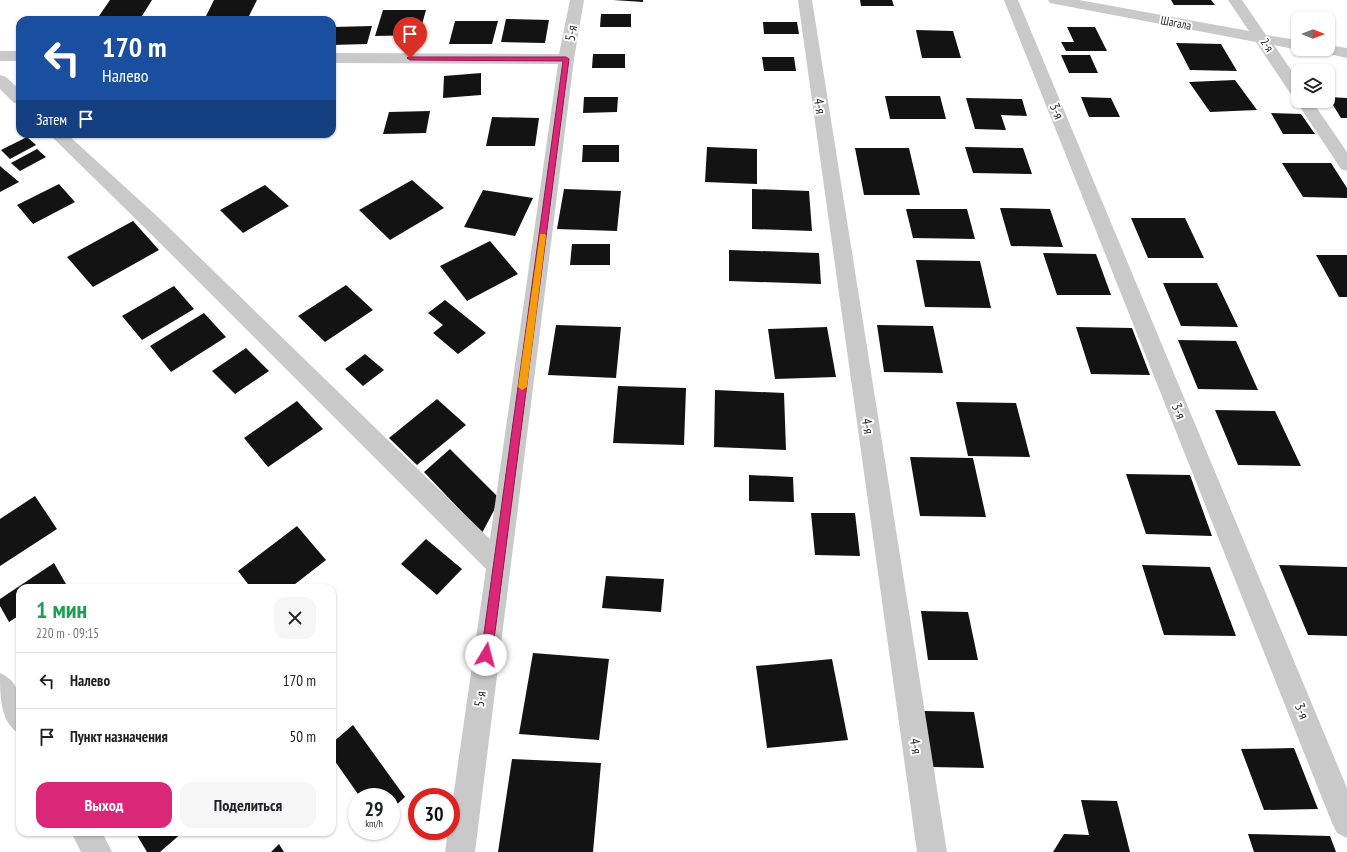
<!DOCTYPE html>
<html lang="ru">
<head>
<meta charset="utf-8">
<style>
	:root { --surface:#fff; --page:#f6f6f6; --text:#202124; --muted:#757577; --line:#e0e0e0; --accent:#db2777 }
	body { margin:0; font-family:"PT Sans Narrow",sans-serif; background:var(--page); color:var(--text); height:100vh; display:flex; flex-direction:column; font-size:15px; white-space:nowrap }
	* { box-sizing:border-box; margin:0 }
	p { font-size:13px; color:var(--muted) }
	.icon { flex:none; width:22px; height:22px; fill:none; stroke:currentColor; stroke-width:2; stroke-linecap:round; stroke-linejoin:round }
	.map { position:relative; flex:1; overflow:hidden }
	.side { position:absolute; left:16px; top:584px; width:320px; height:252px; display:flex; flex-direction:column; background:var(--surface); border-radius:12px; box-shadow:0 1px 3px #0004 }
	.side>* { flex:none }
	.top-card { position:absolute; left:16px; top:16px; width:320px; height:122px; border-radius:12px; box-shadow:0 1px 3px #0004; background:#1a4fa0; color:#fff; overflow:hidden }
	.needle { width:26px; rotate:90deg }
	.buttons { position:absolute; left:1291px; top:12px; display:grid; gap:8px }
	.buttons a { display:grid; place-items:center; width:44px; height:44px; border-radius:8px; background:var(--surface); box-shadow:0 1px 3px #0004; font-size:20px }
	.speed { position:absolute; left:348px; top:788px; display:flex; gap:8px; font-size:20px; font-weight:700; text-align:center }
	.speed>* { display:grid; place-content:center; width:52px; height:52px; border-radius:50%; background:var(--surface); box-shadow:0 1px 3px #0004; line-height:1 }
	.speed small { font-size:10px; font-weight:400 }
	.speed .limit { border:6px solid #d22; background:#fff; color:#111 }
	.pin { position:absolute; display:grid; place-items:center; width:34px; height:34px; color:#fff; margin:-41px -17px; border-radius:50% 50% 50% 0; rotate:-45deg; box-shadow:0 0 4px #0007 }
	.pin .icon { rotate:45deg }
	.me { position:absolute; width:44px; margin:-22px; rotate:8deg; stroke-linejoin:round; filter:drop-shadow(0 0 3px #0008) }
	.turn { display:flex; align-items:center; gap:14px; height:84px; padding:0 20px; font-size:18px }
	.turn .icon { width:52px; height:52px; stroke-width:2.5 }
	.turn b { display:block; font-size:28px; line-height:34px }
	.then { display:flex; align-items:center; height:38px; padding:0 20px; background:#0003; gap:8px; font-size:15px }
	.round { display:grid; place-items:center; flex:none; width:42px; height:42px; border-radius:12px; background:var(--page) }
	.headline { display:flex; align-items:center; justify-content:space-between; height:68px; padding:0 20px }
	h1 { font-size:24px; font-weight:800; line-height:30px; color:#1e9e55 }
	.cta { display:flex; gap:8px; margin-top:auto; padding:8px 20px }
	.cta a { flex:1; height:46px; border-radius:12px; background:var(--accent); color:#fff; font-size:16px; font-weight:800; line-height:46px; text-align:center }
	.cta a+a { background:var(--page); color:var(--text) }
	ul { padding:0; list-style:none }
	li { display:flex; align-items:center; gap:12px; height:56px; padding:0 20px; border-top:1px solid var(--line) }
	li div { flex:1 }
	li b { display:block; font-size:15px }
	li em { font-style:normal }
	.map>svg:first-child { display:block }
</style>
</head>
<body>
<div class="map">
<svg width="1347" height="852" viewBox="0 0 1347 852">
	<rect width="100%" height="100%" fill="#fff"/>
	<path fill="#131313" d="M110 0H152L142 16H99Z
		M214 0H257L247 20H204Z
		M613 0H643V2Z
		M860 0H892L894 6H861Z
		M1171 0H1211L1215 5H1174Z
		M383 10H426L419 35 375 36Z
		M601 14H631V27H600Z
		M506 19 549 20 545 43 501 42Z
		M455 21H498L492 44H449Z
		M763 22H797L799 34H764Z
		M372 26 367 44 332 45 333 27Z
		M1067 27H1095L1107 51H1066L1061 42H1074Z
		M916 30 953 31 961 58H922Z
		M1176 43 1221 44 1237 71 1190 70Z
		M593 54H625V68H592Z
		M1061 55H1090L1098 73H1069Z
		M762 57H794L796 71H764Z
		M481 73V95L443 98 444 76Z
		M1235 80 1257 110 1210 112 1189 82Z
		M885 96H940L946 119H890Z
		M584 97H618L617 112 583 113Z
		M1081 97 1111 98 1120 117H1089Z
		M1328 97 1347 98V118H1341Z
		M966 98 1022 99 1027 116 1001 115 1006 130 975 129Z
		M430 111 426 133 383 134 389 112Z
		M1271 113 1301 114 1315 134H1283Z
		M492 117 539 118 535 146H486Z
		M27 137 36 145 10 159 1 150Z
		M583 145H619V162H582Z
		M707 147 757 149V184L705 182Z
		M965 147 1023 148 1032 174 973 173Z
		M855 148H909L920 195H864Z
		M37 149 46 157 20 171 11 163Z
		M1282 163H1331L1347 188V198L1303 197Z
		M0 166 19 182 0 192Z
		M412 180 444 208 390 240 359 210Z
		M59 184 75 202 33 224 17 205Z
		M265 185 289 206 243 233 220 210Z
		M564 189 621 191 617 231 557 229Z
		M752 189 809 191 812 231 752 229Z
		M483 190 533 198 515 236 464 227Z
		M1000 208 1050 209 1063 247 1011 246Z
		M906 209H967L975 239 913 238Z
		M1131 218H1185L1204 258H1148Z
		M133 221 159 250 93 287 67 257Z
		M490 241 518 274 467 301 440 266Z
		M572 244H610V265H570Z
		M729 250 819 253 821 284 729 281Z
		M1043 253 1096 254 1111 295H1057Z
		M1316 255H1347V297H1339Z
		M916 260 980 261 991 308 925 307Z
		M1163 283H1217L1238 327 1181 326Z
		M346 285 373 310 325 342 298 316Z
		M174 286 194 309 142 340 122 316Z
		M445 300 486 333 458 354 433 333 443 325 428 313Z
		M204 313 226 337 171 372 150 346Z
		M556 325 621 327 616 378 548 375Z
		M877 325 933 326 943 373 884 372Z
		M827 327 836 377 775 379 768 329Z
		M1076 327 1132 328 1150 375 1091 374Z
		M1178 340 1236 341 1258 390 1198 389Z
		M246 348 269 371 235 394 212 371Z
		M365 354 384 370 363 386 345 369Z
		M618 386 686 388 684 445 613 443Z
		M715 390 784 393 786 450 714 447Z
		M437 399 466 425 417 465 389 438Z
		M297 401 323 429 268 467 244 438Z
		M956 402 1016 403 1030 457 968 456Z
		M1215 410 1275 411 1301 466 1238 465Z
		M450 449 500 499 482 533 424 472Z
		M910 457 973 458 986 517 920 516Z
		M1126 474 1190 475 1212 536 1146 534Z
		M749 475 793 477 794 502 749 501Z
		M35 496 57 529 0 566V519Z
		M811 513H855L860 556 815 555Z
		M297 526 326 560 290 588H251L238 571Z
		M426 539 462 569 437 595 401 564Z
		M54 563 66 584 60 588H20V615L9 622 0 606V599Z
		M1142 565 1210 567 1236 636 1164 635Z
		M1279 565 1347 567V636L1308 635Z
		M606 576 664 579 661 612 602 608Z
		M921 611 968 612 978 660H928Z
		M533 653 609 659 599 740 519 734Z
		M832 659 848 740 767 748 756 666Z
		M924 711 974 712 984 768 932 767Z
		M353 725 405 797 391 810V797H360L332 757V743Z
		M1294 748 1318 809 1264 810 1241 749Z
		M512 759 601 763 593 852H498Z
		M1081 800 1117 801 1130 852H1053L1064 834 1089 835Z
		M135 832H183L160 852H147Z
		M1248 834 1330 836 1336 852H1254Z
		M279 844 284 852H271Z"/>
	<g fill="none" stroke-linecap="round" stroke-linejoin="round">
		<path fill="#c9c9c9" fill-rule="evenodd" d="M570 0H584L574 59 475 852H445L448 831H451V812L486 569 145 228 49 134H67L159 218 490 539 558 64 332 63V53L559 54Z
			M798 0H812L947 852H917Z
			M1004 0H1018L1347 788V838L1337 833 1332 823Z
			M1048 0H1079L1249 31 1228 0H1242L1266 35 1298 40V49H1300L1298 50 1274 45 1298 80V97L1292 96 1256 42 1055 4 1050 3Z
			M1328 45 1347 48V58L1319 52 1316 49H1328Z
			M0 51H20V61H0Z
			M0 75 6 77 20 90V104L14 103 0 89Z
			M1298 98V101H1312L1347 152V171L1341 169 1296 101Z
			M0 673C25 683 20 711 20 734 0 723 0 696 0 673Z
			M71 832H102L112 852H81Z"/>
	</g>
	<path fill="#db2777" stroke="#8e194d" d="M408 57H566L569 59 492 655 490 659 486 661 482 659 481 655 563 61 410 60 407 58Z"/>
	<path fill="#f59e0b" d="M540 234H545L546 236 527 387 522 390 518 387Z"/>
	<g text-anchor="middle" stroke-width="4" stroke-linejoin="round" paint-order="stroke">
		<g font-size="12" fill="#2c2c2c" stroke="#fff">
			<text transform="translate(1176 23) rotate(11)" y="4">Шагала</text>
			<text transform="translate(1267 45) rotate(56)" y="4">2-я</text>
		</g>
		<g font-size="14" fill="#2c2c2c" stroke="#fff">
			<text transform="translate(571 33) rotate(-80)" y="5">5-я</text>
			<text transform="translate(820 106) rotate(81)" y="5">4-я</text>
			<text transform="translate(1057 111) rotate(68)" y="5">3-я</text>
			<text transform="translate(1179 411) rotate(68)" y="5">3-я</text>
			<text transform="translate(868 426) rotate(81)" y="5">4-я</text>
			<text transform="translate(480 699) rotate(-82)" y="5">5-я</text>
			<text transform="translate(1302 711) rotate(68)" y="5">3-я</text>
			<text transform="translate(916 746) rotate(81)" y="5">4-я</text>
		</g>
	</g>
</svg>
<div class="buttons">
<a><svg class="needle" viewBox="-14 -14 28 28"><path d="M0-13l5 13h-10z" fill="#e53935"/><path d="M0 13l5-13h-10z" fill="#757577"/></svg></a>
<a><svg class="icon" aria-label="layers" viewBox="0 0 24 24"><path d="M12 4l9 5-9 5-9-5zM3 14l9 5 9-5"/></svg></a>
</div>
<div class="speed"><div>29<small>km/h</small></div><div class="limit">30</div></div>
<div class="pin" style="left:410px;top:58px;background:#d93025"><svg class="icon" aria-label="arrive" viewBox="0 0 24 24"><path d="M6 21V4h12l-3 4 3 4H6"/></svg></div>
<svg class="me" style="left:486px;top:655px" viewBox="-20 -20 40 40"><circle r="19" fill="#fff"/><path d="M0-13L10 11 0 6-10 11z" fill="#db2777"/></svg>
<div class="top-card">
<div class="turn"><svg class="icon" aria-label="left" viewBox="0 0 24 24"><path d="M17 20v-9H6M10 6l-5 5 5 5"/></svg><div><b>170 m</b>Налево</div></div>
<div class="then">Затем<svg class="icon" aria-label="arrive" viewBox="0 0 24 24"><path d="M6 21V4h12l-3 4 3 4H6"/></svg></div>
</div>
<section class="side">
<div class="headline"><div><h1>1 мин</h1><p>220 m · 09:15</p></div><a class="round"><svg class="icon" aria-label="close" viewBox="0 0 24 24"><path d="M6 6l12 12M18 6L6 18"/></svg></a></div>
<ul>
<li><svg class="icon" aria-label="left" viewBox="0 0 24 24"><path d="M17 20v-9H6M10 6l-5 5 5 5"/></svg><div><b>Налево</b></div><em>170 m</em></li>
<li><svg class="icon" aria-label="arrive" viewBox="0 0 24 24"><path d="M6 21V4h12l-3 4 3 4H6"/></svg><div><b>Пункт назначения</b></div><em>50 m</em></li>
</ul>
<div class="cta"><a>Выход</a><a>Поделиться</a></div>
</section>
</div>
</body>
</html>
